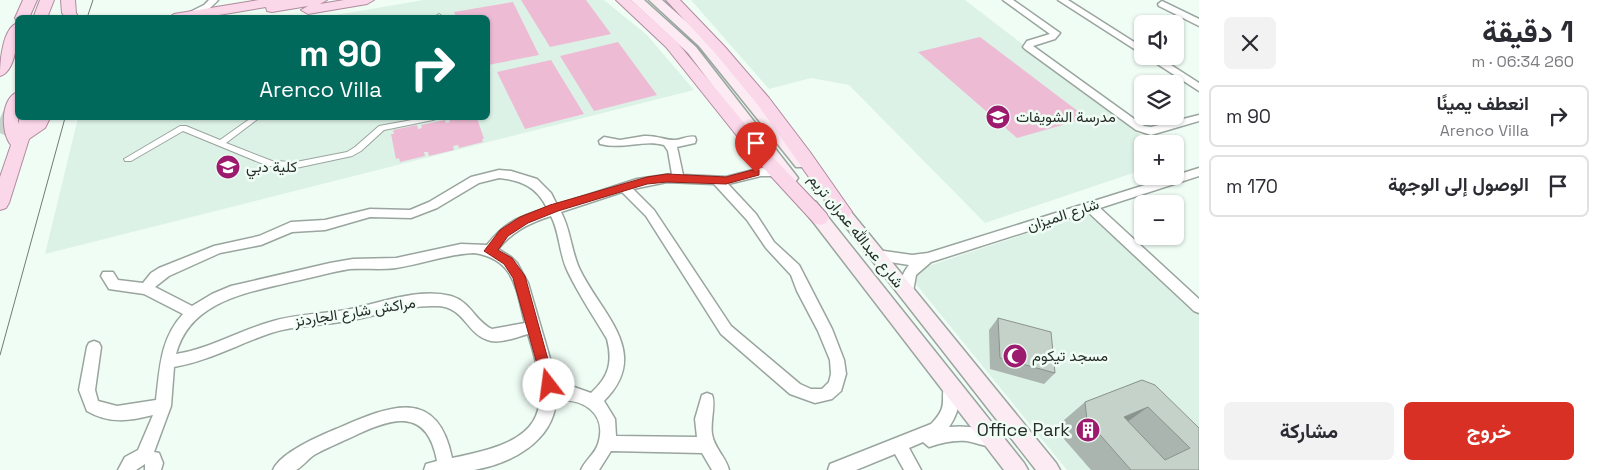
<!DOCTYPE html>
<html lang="ar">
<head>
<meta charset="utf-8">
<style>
	:root { --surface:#fff; --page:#f2f2f3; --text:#2b2b33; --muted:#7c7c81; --line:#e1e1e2; --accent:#d93025 }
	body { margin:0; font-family:"Space Grotesk",Vazirmatn,sans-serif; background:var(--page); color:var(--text); direction:rtl; height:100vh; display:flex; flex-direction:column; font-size:19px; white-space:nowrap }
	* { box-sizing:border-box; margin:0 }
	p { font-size:16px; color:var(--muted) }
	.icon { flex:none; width:28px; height:28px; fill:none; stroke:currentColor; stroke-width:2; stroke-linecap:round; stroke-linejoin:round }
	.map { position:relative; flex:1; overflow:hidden; direction:ltr }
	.panel { display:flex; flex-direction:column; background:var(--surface); width:400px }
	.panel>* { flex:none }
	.hud { position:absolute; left:15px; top:15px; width:475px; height:105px; border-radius:8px; box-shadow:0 1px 4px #0004; direction:rtl; background:#00695c; color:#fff; overflow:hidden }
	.fabs { position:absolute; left:1134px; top:15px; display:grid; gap:10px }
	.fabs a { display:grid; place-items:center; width:50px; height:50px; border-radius:8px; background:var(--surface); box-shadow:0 1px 4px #0004; font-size:25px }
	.pin { position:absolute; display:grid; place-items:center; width:42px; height:42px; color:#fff; margin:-51px -21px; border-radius:50% 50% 50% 0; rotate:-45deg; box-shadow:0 0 5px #0007 }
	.pin .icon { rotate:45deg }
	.me { position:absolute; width:55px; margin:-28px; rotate:345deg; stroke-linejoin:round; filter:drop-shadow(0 0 4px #0008) }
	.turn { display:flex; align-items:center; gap:18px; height:105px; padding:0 25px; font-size:22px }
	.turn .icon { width:65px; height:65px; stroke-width:2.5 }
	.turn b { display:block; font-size:35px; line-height:42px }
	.round { display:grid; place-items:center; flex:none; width:52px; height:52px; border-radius:8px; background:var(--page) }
	.overview { display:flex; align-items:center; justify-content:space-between; height:85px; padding:0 25px }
	h1 { font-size:30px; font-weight:700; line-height:38px }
	.button { display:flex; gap:10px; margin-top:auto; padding:10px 25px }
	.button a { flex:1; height:58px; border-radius:8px; background:var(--accent); color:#fff; font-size:20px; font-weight:700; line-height:58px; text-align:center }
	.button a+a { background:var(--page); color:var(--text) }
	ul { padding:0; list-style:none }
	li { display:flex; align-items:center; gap:15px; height:62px; margin:0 10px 8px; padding:0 15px; border:2px solid var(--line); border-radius:8px }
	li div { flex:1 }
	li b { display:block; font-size:19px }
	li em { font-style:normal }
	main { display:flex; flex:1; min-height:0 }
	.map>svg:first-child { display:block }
</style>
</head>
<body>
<main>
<section class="panel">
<div class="overview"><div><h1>1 دقيقة</h1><p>260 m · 06:34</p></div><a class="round"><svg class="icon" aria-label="close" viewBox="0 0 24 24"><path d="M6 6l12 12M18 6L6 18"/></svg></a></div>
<ul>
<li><svg class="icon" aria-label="right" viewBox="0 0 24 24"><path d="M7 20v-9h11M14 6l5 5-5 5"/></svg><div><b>انعطف يمينًا</b><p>Arenco Villa</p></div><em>90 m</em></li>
<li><svg class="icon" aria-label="arrive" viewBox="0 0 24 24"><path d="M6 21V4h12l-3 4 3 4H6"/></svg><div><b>الوصول إلى الوجهة</b></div><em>170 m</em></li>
</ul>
<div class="button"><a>خروج</a><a>مشاركة</a></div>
</section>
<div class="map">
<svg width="1199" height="470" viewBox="0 0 1199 470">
	<rect width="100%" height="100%" fill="#effdf5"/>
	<path fill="#ddf2e6" d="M424 0H604L647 35 694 90 45 254 78 118H488V18L324 17Z
		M691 0H965L1152 144H1142V170L985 223 849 85 811 78 769 89Z
		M1089 213 1199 314V470H1067L907 273Z"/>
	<path fill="#edbbd4" d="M521 0H586L611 34 550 47Z
		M513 2 539 55 488 65V18L456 17 454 12Z
		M980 37 1087 118 1017 138 918 52Z
		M618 42 657 95 594 111 560 56Z
		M551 60 584 114 525 129 497 72Z
		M449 118H477L484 139H482L483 142 459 148 458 145 453 146 454 150 429 156 428 152H424L425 156 400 162 399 158 396 159 391 134H394L393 130 417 125 418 129 422 128 421 125 445 120 446 123 450 122Z"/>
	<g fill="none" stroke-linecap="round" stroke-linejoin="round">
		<path stroke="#c7d3cc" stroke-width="14" stroke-dasharray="14 8" stroke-linecap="butt" d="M4 126 15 103"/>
		<path stroke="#c7d3cc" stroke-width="18" stroke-dasharray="18 9" stroke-linecap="butt" d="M0 133 4 125"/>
		<defs>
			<path id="pedestrian" d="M439 14 444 18H437L436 16Z
				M251 118H259L226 143 272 161 296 162 347 152 355 147 379 126 423 118H437L433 120 384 130 361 151 352 156 296 168 268 166 183 131 131 161H125L124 159 180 126H186L220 140Z"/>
			<path id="minor" d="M209 0H218C211 8 199 18 188 17V13L204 5Z
				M1003 0H1013L1060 33 1055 39 1033 46 1144 126 1151 127 1199 115V121L1151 135 1136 130 1025 49 1023 47 1027 41 1050 34Z
				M1058 0H1068L1142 47V54Z
				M1162 1 1199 19V26L1159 6 1158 4Z
				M1145 56H1157L1199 83V91Z
				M644 136C657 135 667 141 675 140 682 140 688 135 695 137L696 140 695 143 677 147 683 175 726 177 761 168 781 170 783 173 781 176H761L728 184 756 214 774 242 799 265 832 329 844 360 846 374 841 391 832 399 815 403 790 394 721 334 646 216 622 192 561 212C571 231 571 251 580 270 602 315 652 353 604 401L615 419 616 436 697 437 695 419 702 395 707 393 712 395C716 404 710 422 712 434 714 448 726 457 729 470H712L702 453 611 451 599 470H581C585 460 595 454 598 444 608 414 583 397 556 401 553 442 510 464 474 470 458 470 440 470 424 470L426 464 437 461C427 406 391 418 352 437 339 443 326 448 314 455 308 459 302 467 296 470 290 470 279 470 273 470 280 453 319 436 336 429 385 408 437 383 452 458 540 441 555 419 528 334 517 337 503 343 491 341 465 335 466 306 436 306 406 305 376 316 346 321 321 326 295 325 271 333 238 344 209 361 174 367L171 406 154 452 159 453 163 463 161 470H145V464L136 470H118L125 457 138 450 153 415C129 421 109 424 87 411L79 390 87 347 89 343 94 341 99 343 101 347 95 390 98 401 117 406 156 400C160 368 160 339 183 314L144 294 109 289 101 276 103 272H113L118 280 143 283 151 273 159 268 214 246 259 236 291 222 325 220 370 209 410 210 429 202 471 177 499 170 511 171 537 179 551 193 557 205 637 179 672 174 668 151 664 145C644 139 624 150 600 144L599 141 604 137 620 140ZM499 178C521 180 537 187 547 208 519 217 506 221 487 245L461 244 396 258 353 259 330 263 231 286 212 294 192 306 155 287 169 276 220 253 261 245 292 232 325 230 370 217 411 218 437 208 479 183ZM667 182 714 184 747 220 766 248 791 275 797 291 818 331 830 360 831 374 829 382 822 389H811L800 384 731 326 654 210 633 189ZM551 216C560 233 559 254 568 272 579 295 594 317 607 339 613 362 609 377 591 393L574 387H556L551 362 528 283 517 263 511 257 498 249C513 231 529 223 551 216ZM474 253C515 259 516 289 525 323L492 329C475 321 471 302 451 296 418 287 378 304 346 310 321 314 295 314 270 322 238 331 209 349 176 354 190 301 246 293 291 282 311 278 330 272 350 269 366 268 381 270 396 268 423 264 447 254 474 253Z
				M1199 168V176L1100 208 1199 299V313L1194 311 1088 212 931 262 916 275 912 297 907 298 902 297C897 286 902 274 909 265L877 260 872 259 871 255 872 251 877 250 912 255 928 253Z
				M951 380 956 382C963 397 958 414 949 427 966 425 982 428 998 435L1000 440 998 445C988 449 976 442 966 441 953 440 941 443 929 447L923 442 909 448 921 470H904L895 454 856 470H828L830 464 931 424C951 404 938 399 946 382Z"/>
			<path id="secondary" d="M631 0H644L696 47 795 174 798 178 795 182H785L688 53Z
				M649 0H662L707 40 806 159 808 163 806 167H796L699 46Z
				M833 194 838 196 1056 463 1060 470H1036L828 204 825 200 828 196Z
				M810 200 816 202 1024 463 1028 470H1004L804 210 802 206 804 202Z"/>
			<path id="primary" d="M23 0H37L29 18H18L17 21 15 18Z
				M40 0H54L47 18H33Z
				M61 0H75L76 13 79 18H66L62 13Z
				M259 0H327L320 4 272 12 267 11 266 7 201 18H168L174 14Z
				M344 0H374L367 4 308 14 301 10 308 6Z
				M616 0H631L676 41 769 153 826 213 829 218 826 223 820 225 814 223 757 161 666 47Z
				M666 0H680L725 47 769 98 810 152 852 212 849 217 843 219 837 217 758 105 715 53Z
				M18 23C18 37 16 72 0 76 0 64 2 27 18 23Z
				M18 92V124L20 118H50L45 128 29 139 9 203 6 208 0 210V177L11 145C0 132 1 97 18 92Z"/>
		</defs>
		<use href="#pedestrian" stroke="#99a59e" stroke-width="2"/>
		<use href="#minor" stroke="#99a59e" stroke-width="3"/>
		<use href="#secondary" stroke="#99a59e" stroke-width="3"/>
		<use href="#primary" stroke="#b08a9d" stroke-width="2"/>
		<use href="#pedestrian" fill="#fff" fill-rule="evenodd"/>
		<use href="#minor" fill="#fff" fill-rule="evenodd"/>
		<use href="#secondary" fill="#fdebf4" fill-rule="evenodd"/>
		<use href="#primary" fill="#fbd7ea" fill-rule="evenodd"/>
		<path stroke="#727a75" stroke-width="1" d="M87 18 93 0
			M0 355 65 118"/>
	</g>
	<path fill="#a9b5ae" d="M998 318 1055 373 1044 384 990 369 989 330Z
		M1142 380 1199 428V470H1091L1064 439 1063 421 1085 402Z"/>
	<path fill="#8a938d" d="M1148 407 1123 425 1124 417Z"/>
	<path fill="#c5d2ca" stroke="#8a938d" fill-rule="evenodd" d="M998 318 1051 332 1055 373 1000 358Z
		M1142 380 1155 385 1199 428V470H1131L1087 420 1085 402ZM1148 407 1190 448 1165 460 1124 417Z"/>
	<path fill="#d93025" stroke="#8d1f18" d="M756 169 759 170V175L726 184 667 182 647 184 558 211 528 223 508 236 498 250 512 258 525 276 555 385 553 389 549 391 544 389 513 278 504 264 484 251 500 230 520 217 550 205 647 177 667 174 726 177Z"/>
	<defs>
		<symbol id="school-disc" viewBox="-11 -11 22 22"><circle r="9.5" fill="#9c1b6e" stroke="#effdf5"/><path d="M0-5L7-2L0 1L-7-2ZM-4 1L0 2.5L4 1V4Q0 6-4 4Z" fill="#fff"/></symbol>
		<symbol id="mosque-disc" viewBox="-11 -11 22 22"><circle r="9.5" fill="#9c1b6e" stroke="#effdf5"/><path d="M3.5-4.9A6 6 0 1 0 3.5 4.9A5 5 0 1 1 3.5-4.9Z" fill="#fff"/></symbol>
		<symbol id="building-disc" viewBox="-11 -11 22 22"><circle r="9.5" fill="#9c1b6e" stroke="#effdf5"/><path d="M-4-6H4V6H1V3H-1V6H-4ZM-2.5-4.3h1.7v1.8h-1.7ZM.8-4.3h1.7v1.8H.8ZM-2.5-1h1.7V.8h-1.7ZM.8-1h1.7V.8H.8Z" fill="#fff"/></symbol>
	</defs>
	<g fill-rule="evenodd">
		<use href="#school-disc" x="984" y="103" width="28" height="28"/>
		<use href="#school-disc" x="214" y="153" width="28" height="28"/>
		<use href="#mosque-disc" x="1001" y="342" width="28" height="28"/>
		<use href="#building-disc" x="1074" y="416" width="28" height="28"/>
	</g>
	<g text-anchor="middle" stroke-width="5" stroke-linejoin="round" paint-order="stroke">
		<g font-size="15" fill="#272c29" stroke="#effdf5" text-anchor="start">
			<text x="1016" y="122">مدرسة الشويفات</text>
			<text x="246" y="172">كلية دبي</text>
			<text x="1032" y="361">مسجد تيكوم</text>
		</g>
		<g font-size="15" fill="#272c29" stroke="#effdf5">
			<text transform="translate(1063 215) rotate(-18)" y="5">شارع الميزان</text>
			<text transform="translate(856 231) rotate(51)" y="5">شارع عبدالله عمران تريم</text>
			<text transform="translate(355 312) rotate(-9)" y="5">مراكش شارع الجاردنز</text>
		</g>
		<g font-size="18" fill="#272c29" stroke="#effdf5" text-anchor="end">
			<text x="1070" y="436">Office Park</text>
		</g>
	</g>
</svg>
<div class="fabs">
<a><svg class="icon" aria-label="sound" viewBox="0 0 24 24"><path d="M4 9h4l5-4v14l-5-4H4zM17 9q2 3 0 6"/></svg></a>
<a><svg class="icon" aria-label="layers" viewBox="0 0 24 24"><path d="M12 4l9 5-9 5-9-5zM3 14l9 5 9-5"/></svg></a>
<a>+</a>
<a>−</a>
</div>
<div class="pin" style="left:756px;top:173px;background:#d93025"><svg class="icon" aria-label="arrive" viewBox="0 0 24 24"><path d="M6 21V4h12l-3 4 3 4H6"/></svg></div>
<svg class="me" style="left:549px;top:385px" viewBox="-20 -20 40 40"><circle r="19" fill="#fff"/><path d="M0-13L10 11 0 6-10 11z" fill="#d93025"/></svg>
<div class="hud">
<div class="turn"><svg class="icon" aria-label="right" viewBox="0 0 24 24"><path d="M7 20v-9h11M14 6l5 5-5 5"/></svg><div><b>90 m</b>Arenco Villa</div></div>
</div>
</div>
</main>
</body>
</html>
